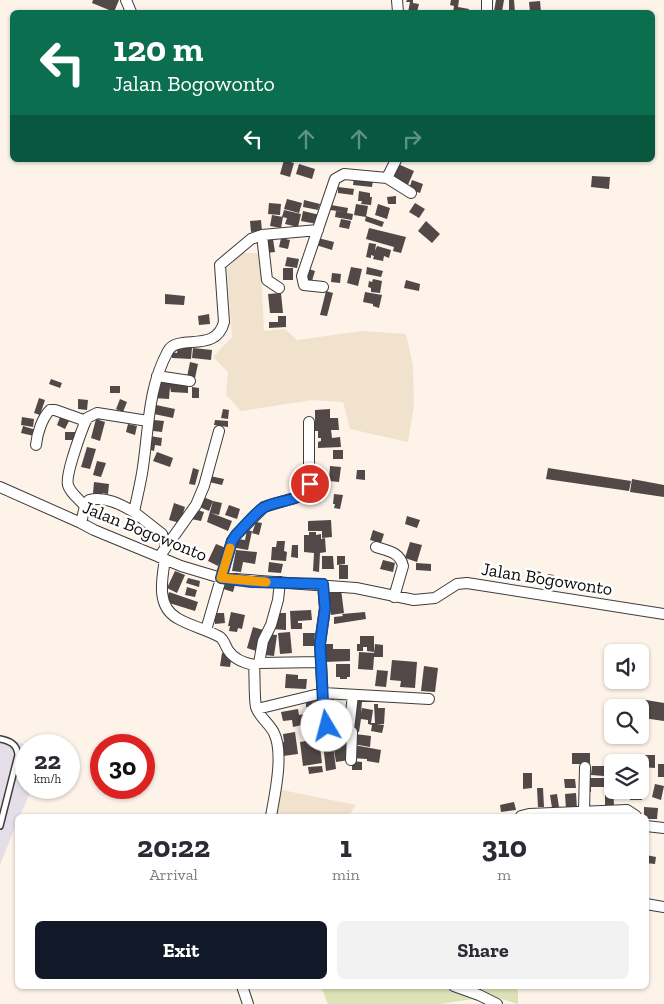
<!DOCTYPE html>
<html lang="en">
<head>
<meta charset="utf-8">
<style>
	:root { --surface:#fff; --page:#f2f2f3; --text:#2b2b33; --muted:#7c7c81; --accent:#111827 }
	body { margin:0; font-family:"Zilla Slab",serif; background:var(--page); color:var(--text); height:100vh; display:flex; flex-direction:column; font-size:19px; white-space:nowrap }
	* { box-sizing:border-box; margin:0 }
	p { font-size:16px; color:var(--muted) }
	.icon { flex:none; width:28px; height:28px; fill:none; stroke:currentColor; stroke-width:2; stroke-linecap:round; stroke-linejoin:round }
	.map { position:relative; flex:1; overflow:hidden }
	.panel { position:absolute; left:15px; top:814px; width:634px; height:175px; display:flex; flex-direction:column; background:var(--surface); border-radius:8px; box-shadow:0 1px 4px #0004 }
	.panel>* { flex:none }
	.top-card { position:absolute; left:10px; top:10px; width:645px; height:152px; border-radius:8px; box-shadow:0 1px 4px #0004; background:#0b6e4f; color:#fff; overflow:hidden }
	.controls { position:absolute; left:604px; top:644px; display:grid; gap:10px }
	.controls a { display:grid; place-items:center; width:45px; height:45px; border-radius:8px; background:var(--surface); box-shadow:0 1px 4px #0004; font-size:25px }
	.speed { position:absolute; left:15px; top:734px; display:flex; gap:10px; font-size:25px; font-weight:700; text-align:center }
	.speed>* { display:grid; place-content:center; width:65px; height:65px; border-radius:50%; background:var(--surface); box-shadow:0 1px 4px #0004; line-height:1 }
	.speed small { font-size:12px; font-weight:400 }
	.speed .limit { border:8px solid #d22; background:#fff; color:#111 }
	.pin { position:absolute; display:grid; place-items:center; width:42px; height:42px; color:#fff; margin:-21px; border:2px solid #fff; border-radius:50%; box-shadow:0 1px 5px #0007 }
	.me { position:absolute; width:55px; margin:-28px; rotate:352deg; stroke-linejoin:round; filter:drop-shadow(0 0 4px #0008) }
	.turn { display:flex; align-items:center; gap:18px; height:105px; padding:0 20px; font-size:22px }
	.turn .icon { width:65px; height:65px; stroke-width:2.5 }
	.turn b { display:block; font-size:35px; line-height:42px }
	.lanes { display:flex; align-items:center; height:48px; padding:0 20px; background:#0003; justify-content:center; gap:25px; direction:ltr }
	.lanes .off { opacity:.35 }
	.eta { display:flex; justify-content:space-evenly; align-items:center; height:85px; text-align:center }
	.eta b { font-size:30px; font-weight:700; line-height:35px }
	.cta { display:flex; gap:10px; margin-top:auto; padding:10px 20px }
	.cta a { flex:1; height:58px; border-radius:8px; background:var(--accent); color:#fff; font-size:20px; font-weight:700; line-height:58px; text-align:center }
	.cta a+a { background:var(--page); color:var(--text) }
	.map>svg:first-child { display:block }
</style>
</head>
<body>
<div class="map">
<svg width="664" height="1004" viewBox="0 0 664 1004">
	<rect width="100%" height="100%" fill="#fdf3e9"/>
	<path fill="#e4dee8" d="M0 735 26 745V788H32L20 816H18L17 822 0 865Z"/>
	<path fill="#f0e2cc" d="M242 253H260L264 331 285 329 297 340 362 331 406 334 413 366 414 406 408 442 350 429 343 402 312 400 241 411 226 395 228 372 213 357 232 337 227 269Z
		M277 789 356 805 349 816H271Z"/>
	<path fill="#dbe3b7" d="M321 986H442L473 999 440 1004H328Z
		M460 986H515L518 991V1004Z"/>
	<path fill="#514847" d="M93 0H119L114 12 92 3Z
		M407 0H413V3L419 4 417 12H408L410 2H406Z
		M451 0H459L458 7 469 9 468 12H453L454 6 450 5Z
		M496 0H504L502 12 494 11Z
		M509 0H514L515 12H509Z
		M540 1 541 12H530L529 2Z
		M284 160 294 163 290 177 280 174Z
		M299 164 315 169 312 179 296 174Z
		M398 164 414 171 407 187 393 176Z
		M592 176 610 177 609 189 591 187Z
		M354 178 373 180 372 187 353 185Z
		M412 180 423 184 420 193 409 189Z
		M338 187 354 189 353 195 338 193Z
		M359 191 370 193V197H372L371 205 361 204 362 201H358Z
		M396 196V204H388L387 197Z
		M287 199 302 203 299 213 284 209Z
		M304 200 320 204 318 210 303 207Z
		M269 203 281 204 280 215 268 214Z
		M415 203 425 209 419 218 409 212Z
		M356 204 368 206 366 217 354 215Z
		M378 204 390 208 387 219 375 215Z
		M331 205 348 208 347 213 353 214 352 220 335 217 336 211 345 212 330 210Z
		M284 210 301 214 298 227 285 224 287 218 282 217Z
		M303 211 320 215 317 224 301 221Z
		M272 215 283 217 281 228 270 226Z
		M366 216 384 222 382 227 365 221Z
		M341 219 351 221 349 229 339 227Z
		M261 220 262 231 251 232 250 221Z
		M426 221 440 234 432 243 418 231Z
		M369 228 406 237 401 253 393 251 394 247 366 239Z
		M281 238 290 240 288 249 279 247Z
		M318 238 334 242 332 250 316 245Z
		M265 239H273L275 252 266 253Z
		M369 243 376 244 375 251 377 246 391 250 389 258 384 256 383 261 373 259 374 256 371 255V258L366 257Z
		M287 257 299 259 297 268 285 266Z
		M351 267 362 269 358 286 347 283Z
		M367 267 383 271 381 277 366 274Z
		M283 268H293V280H283Z
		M306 268 315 271 312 281 303 278Z
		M332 273 341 274 340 283 331 282Z
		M373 279 382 281 380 293 371 292V288L368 287 369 281 372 282Z
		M406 280 420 284 419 291 404 288Z
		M326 291 333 293 327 316 320 315Z
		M365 292 382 295 379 308 373 306V304L363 302Z
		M281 293 283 313H270L268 294Z
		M165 294 185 296 184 305 165 304Z
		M209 314 210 324 199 325 198 316Z
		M278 316H286V327L269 328V322H278Z
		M178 347 192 348 191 359 172 358V352L177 353Z
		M193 348 212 350 211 360 192 358Z
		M190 362 198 364 195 378 187 377Z
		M51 379 62 383 60 388 49 384Z
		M155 382 188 384V393L171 392 170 387 169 399 154 398Z
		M110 386H120V393H110Z
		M192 387 199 388V398H192Z
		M39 398 45 400 40 415 34 413Z
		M78 399 88 400 87 410 78 409Z
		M120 399 127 402 123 412 116 409Z
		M156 405 175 409 173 418 154 414Z
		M223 409 229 410 228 419 221 418Z
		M330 409V418H338L339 430H331L332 438 340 437 341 447 318 448V442L321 441V438H318V431H315V410Z
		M61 415 70 419 65 429 57 425Z
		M22 417 34 419 33 427 21 425Z
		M96 419 105 422 100 441 91 438Z
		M154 420 164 421 162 432 153 431Z
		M215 420 228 421V427L214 425Z
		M128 424 137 426 135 435 126 432Z
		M23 426 36 430 34 436 21 433Z
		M65 432H75L74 440H65Z
		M150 436 162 438 161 446 155 445 154 451 147 449Z
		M87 447 96 449 90 469 81 467Z
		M333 450H343V459H333Z
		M157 452 173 458 170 467 153 461Z
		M97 461 106 463 101 477 93 475Z
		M330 466 341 467 339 482 329 481Z
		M193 468 199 470 195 485 189 484Z
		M548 468 631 481 629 491 546 479Z
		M357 470H365V480L356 479Z
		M210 476 224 479 222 485 209 482Z
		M632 479 664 485V497L630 492Z
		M94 482 109 484 108 494 102 493V496L93 493Z
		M334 494 343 495 340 509 334 508 335 504H333Z
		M201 496 213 501 209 511 197 506Z
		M213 501 222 503 219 515 211 513 232 521 228 531 207 522Z
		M174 503 185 507 180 523 169 520Z
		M229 505 240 509 237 519 225 515Z
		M194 509 204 512 201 521 191 519Z
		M407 516 420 520 417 528 405 524Z
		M331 520 332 537 322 538V531H308V521Z
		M256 522 262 523 259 535 252 533Z
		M247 530 252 531 248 550 236 548 238 539 245 540Z
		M373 530 384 534 381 543 370 540Z
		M309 532H316V535L321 534V539L325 538 326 552 320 553 319 572 313 571 314 553 304 552V535H309Z
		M277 541H285L284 551 287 552 286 561 271 560 272 547H276Z
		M410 542 422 545 417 562 405 558Z
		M216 544 226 548 218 566 208 561Z
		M292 545H298V558L291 557Z
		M236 550 257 552 255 564 243 562 241 572 232 571Z
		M322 556H333L334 569H322Z
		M337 556H345V564L337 565Z
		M383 560 395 563 393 572 380 569Z
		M269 562 283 564 281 573 268 572Z
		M416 563 431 564V571L416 570Z
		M339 565H348V579H339Z
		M528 569 541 572 538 583 525 580Z
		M175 571 185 575 177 593 167 588Z
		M548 574 554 575 550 590 544 588Z
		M188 578 200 581 199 587 186 583Z
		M222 581 235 585 233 592 220 588Z
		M187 587 197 590 195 597 185 595Z
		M341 589 344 613 331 615 329 591Z
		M169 592 198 602 195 611 166 602Z
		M311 610 312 620 298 621V623H302V629H291L290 611Z
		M231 612 245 615 242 629 238 628 237 632 229 631 230 626H228Z
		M365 612 366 619 334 624V617L343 616 342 614Z
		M214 613H224L225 623 215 624Z
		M276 613H286V630L272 629Z
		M253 627 263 630 256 651 247 648Z
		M290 632 292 653 280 654 278 633Z
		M303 633H315L314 646H303Z
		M267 634 277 635 274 656 264 655Z
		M360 636H374V652L367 651V647H363V651H357V644H360Z
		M324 644H333V649H350V661L324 662Z
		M375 644 383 645V657H374L373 670 358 669 359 652 374 653Z
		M222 653 232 655 230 667 220 666Z
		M392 660 417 662 415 688 400 687 401 681 390 680Z
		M336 664H350V677H347V679H340V677H336Z
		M424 666 438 668 435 692 421 691Z
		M377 670 388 671 386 687 375 686Z
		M286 674 298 675V679H307L306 689 285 688Z
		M328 697H334L333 717 326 716Z
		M306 698H321V708L306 707Z
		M646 700 664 703V721L643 718Z
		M354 701H362L361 713 362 708 373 710 371 723H375L374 704H378V708H385L384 724H377L384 725 382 733 371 731 372 725 368 724V720L361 719 359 732 350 731Z
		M298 709 299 715 304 714 306 724 293 727 292 720 283 721 281 712Z
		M336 709 347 710V728H336Z
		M295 732 298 754 283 756 281 743 284 742 283 734Z
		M355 734 371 736 370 747 353 744Z
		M346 738 349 760 336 762 333 744 336 769 326 771 323 743Z
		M319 739 322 763 303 766 300 742Z
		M354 745 381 750 379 763 367 761V759L352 758Z
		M572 753H590V764H572Z
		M642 755H655V768L642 767Z
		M352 761 362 762V770H352Z
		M658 764H664V777H658Z
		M322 766 323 772 309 774 308 767Z
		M592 766H604V776L591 775Z
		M523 773H532V788L523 789Z
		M605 774H612L614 805H605Z
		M587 778H604V787H591V792H587Z
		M564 779H575L576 788H565Z
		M655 784 664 786 661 800 652 797Z
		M537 788H543L544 807H538Z
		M616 790H629V798H615Z
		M630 790H641L642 800H630Z
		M576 793 577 809H566L565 794Z
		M557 794 559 807 552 808 550 795Z
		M514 802 516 810 501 812 500 805Z
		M644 807 658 808 657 819H646V816H644Z
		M646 855 656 857 655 864 646 863Z"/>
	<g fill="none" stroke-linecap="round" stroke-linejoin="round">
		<defs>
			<path id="lane" d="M0 739C10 741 17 744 18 755L0 826"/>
			<path id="street" d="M126 0 131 12
				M397 0 398 12
				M487 0V12
				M387 178 396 160
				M262 235 267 280 279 288
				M323 287 304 285 302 276 335 179 344 174 387 178 411 193
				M157 376 190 381
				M36 445C37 434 42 418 50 410H55L86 421
				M0 487 81 523 94 530 181 566 221 578 356 588 414 600 435 598 457 584 467 583 664 614
				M85 506C80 500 70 493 68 485 65 475 82 429 87 418L97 413 148 421
				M134 512 162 534 166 546
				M81 523 85 506 89 500C105 496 120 504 134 512 137 497 141 482 143 467 149 426 148 388 168 351 178 333 216 354 224 322L220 265 251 239 262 235 318 230
				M376 547C388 551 400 552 403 566L394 597
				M159 557 196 505 204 486 219 431
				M165 559C162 579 156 606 177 618 190 626 206 629 220 637 224 640 225 645 228 650 233 658 244 663 254 665 255 677 254 697 256 707 259 717 270 724 274 733 284 753 275 794 271 816
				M323 584 325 608 320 643 324 722 330 728 349 730 352 732 351 760
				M206 630 232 541 236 535 264 507 294 498 309 489V422
				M259 663 263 641 271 625 278 600 280 582
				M255 665 259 663 321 662
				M257 709 323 693 429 699
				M349 730 353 695
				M584 812 585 767
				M521 816 529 814 627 810 636 816
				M646 826 664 828
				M646 904 664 907
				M242 986 248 1004
				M454 986 479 995 497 1004"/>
		</defs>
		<use href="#lane" stroke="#3d3d3d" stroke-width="8"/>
		<use href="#street" stroke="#3d3d3d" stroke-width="12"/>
		<use href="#lane" stroke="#fff" stroke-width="5"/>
		<use href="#street" stroke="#fff" stroke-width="10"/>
	</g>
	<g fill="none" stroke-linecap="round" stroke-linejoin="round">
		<defs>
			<path id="route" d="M310 484C305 503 276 499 263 508 256 512 243 528 236 535L232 541 221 578 252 582 323 584 325 608 320 644 324 722 327 726"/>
		</defs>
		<use href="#route" stroke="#114b97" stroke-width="12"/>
		<use href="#route" stroke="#1a73e8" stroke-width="9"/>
		<path stroke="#f59e0b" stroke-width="9" d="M230 548 221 578 266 582"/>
	</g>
	<g text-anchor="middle" stroke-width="5" stroke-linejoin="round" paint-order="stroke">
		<g font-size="18" fill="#0a0a0a" stroke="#fff">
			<text transform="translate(145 531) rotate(22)" y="6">Jalan Bogowonto</text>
			<text transform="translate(547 579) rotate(9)" y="6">Jalan Bogowonto</text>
		</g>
	</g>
</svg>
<div class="controls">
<a><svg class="icon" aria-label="sound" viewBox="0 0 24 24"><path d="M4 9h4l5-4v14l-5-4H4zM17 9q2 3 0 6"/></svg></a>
<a><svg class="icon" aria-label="search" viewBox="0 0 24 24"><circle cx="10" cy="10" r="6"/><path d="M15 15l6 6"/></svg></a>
<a><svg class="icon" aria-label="layers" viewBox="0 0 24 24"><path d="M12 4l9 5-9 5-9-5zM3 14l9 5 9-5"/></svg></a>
</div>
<div class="speed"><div>22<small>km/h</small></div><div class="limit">30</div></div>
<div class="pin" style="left:310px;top:484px;background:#d93025"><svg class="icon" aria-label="arrive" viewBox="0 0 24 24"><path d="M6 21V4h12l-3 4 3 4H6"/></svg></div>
<svg class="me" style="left:327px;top:726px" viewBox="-20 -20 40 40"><circle r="19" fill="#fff"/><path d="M0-13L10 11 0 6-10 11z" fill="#1a73e8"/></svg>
<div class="top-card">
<div class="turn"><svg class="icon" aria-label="left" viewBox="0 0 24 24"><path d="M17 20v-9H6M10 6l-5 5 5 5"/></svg><div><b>120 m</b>Jalan Bogowonto</div></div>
<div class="lanes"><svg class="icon" aria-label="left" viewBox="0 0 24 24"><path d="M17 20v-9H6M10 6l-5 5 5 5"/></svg><svg class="icon off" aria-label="ahead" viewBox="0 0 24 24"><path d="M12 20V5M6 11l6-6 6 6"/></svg><svg class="icon off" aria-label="ahead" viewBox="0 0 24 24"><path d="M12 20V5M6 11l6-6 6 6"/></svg><svg class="icon off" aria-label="right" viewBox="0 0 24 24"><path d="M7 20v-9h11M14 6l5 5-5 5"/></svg></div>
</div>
<section class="panel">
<div class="eta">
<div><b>20:22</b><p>Arrival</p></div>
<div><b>1</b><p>min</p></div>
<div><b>310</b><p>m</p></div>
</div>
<div class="cta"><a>Exit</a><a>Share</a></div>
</section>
</div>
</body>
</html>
